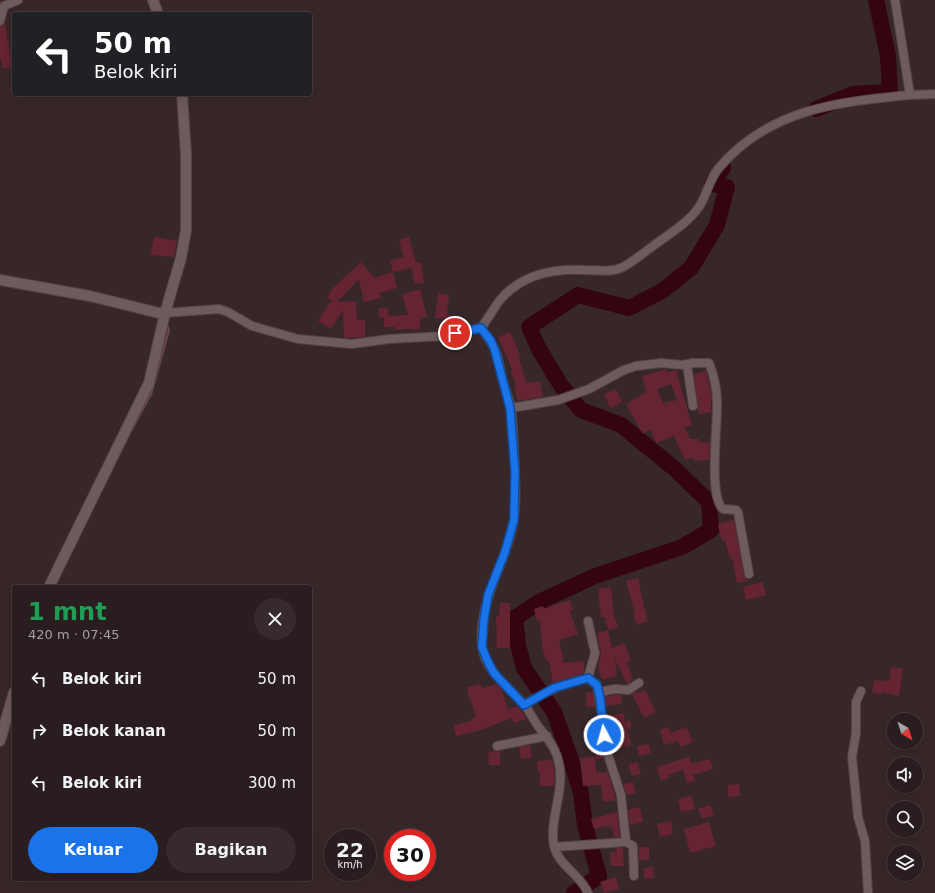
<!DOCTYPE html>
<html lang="id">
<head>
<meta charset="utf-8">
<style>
	:root { --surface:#2a1d1f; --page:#362a2c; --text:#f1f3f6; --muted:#a5a2a4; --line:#463b3d; --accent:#1a73e8 }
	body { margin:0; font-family:"DejaVu Sans",sans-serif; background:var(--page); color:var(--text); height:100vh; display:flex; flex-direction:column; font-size:15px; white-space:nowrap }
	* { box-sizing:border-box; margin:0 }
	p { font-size:13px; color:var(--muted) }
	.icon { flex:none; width:22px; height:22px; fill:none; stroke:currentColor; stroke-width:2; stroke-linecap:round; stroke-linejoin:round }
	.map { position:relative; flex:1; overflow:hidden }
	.details { position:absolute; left:12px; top:585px; width:300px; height:296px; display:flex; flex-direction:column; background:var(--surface); border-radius:4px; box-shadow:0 4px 16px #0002,0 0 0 1px var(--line) }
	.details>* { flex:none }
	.hud { position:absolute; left:12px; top:12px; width:300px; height:84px; border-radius:4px; box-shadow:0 4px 16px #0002,0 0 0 1px var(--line); background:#202124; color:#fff; overflow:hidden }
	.needle { width:26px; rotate:141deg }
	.tools { position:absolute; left:887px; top:713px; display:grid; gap:8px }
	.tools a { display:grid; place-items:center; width:36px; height:36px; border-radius:50%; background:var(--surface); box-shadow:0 4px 16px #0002,0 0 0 1px var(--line); font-size:20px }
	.speed { position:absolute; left:324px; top:829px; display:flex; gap:8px; font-size:20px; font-weight:700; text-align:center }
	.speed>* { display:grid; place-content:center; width:52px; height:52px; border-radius:50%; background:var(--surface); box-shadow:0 4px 16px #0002,0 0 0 1px var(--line); line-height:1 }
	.speed small { font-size:10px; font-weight:400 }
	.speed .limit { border:6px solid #d22; background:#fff; color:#111 }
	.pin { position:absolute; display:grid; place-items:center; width:34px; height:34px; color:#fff; margin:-17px; border:2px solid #fff; border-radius:50%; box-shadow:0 1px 4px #0007 }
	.me { position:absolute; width:44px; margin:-22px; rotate:354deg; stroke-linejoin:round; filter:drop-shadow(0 0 3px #0008) }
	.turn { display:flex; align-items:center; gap:14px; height:84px; padding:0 16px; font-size:18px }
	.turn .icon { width:52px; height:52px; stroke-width:2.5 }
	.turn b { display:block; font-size:28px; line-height:34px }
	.round { display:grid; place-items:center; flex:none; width:42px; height:42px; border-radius:21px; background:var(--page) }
	.head { display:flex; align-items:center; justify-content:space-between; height:68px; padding:0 16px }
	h1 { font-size:24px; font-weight:700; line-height:30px; color:#1e9e55 }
	.action { display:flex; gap:8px; margin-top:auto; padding:8px 16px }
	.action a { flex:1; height:46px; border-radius:24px; background:var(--accent); color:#fff; font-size:16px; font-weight:700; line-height:46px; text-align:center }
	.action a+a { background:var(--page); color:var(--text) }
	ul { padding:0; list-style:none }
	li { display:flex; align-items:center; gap:12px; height:52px; padding:0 16px }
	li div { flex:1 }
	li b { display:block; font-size:15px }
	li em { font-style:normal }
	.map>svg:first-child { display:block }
</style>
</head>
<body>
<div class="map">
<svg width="935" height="893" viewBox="0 0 935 893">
	<rect width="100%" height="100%" fill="#382729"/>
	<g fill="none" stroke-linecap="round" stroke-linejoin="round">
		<path stroke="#69444d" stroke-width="2.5" d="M132 429 151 394 169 330 166 324
			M12 689 14 684"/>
		<path stroke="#340410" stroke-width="16" d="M816 109 853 94 890 92 888 56 876 0
			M574 893 599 876 585 825 581 793 570 757 554 712 524 668 518 645 515 618 539 602 595 576 682 547 711 530 709 502 675 469 621 425 581 410 560 384 539 349 529 327 578 295 629 308 662 291 691 268 717 225 727 187 712 184 723 168"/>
	</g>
	<path fill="#652431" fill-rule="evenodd" d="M5 23 12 67 3 68 0 57V26Z
		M154 237 177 241 174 257 151 255Z
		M409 237 416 263 421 262 424 283 414 284 412 268 393 272 390 260 404 257 399 240Z
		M361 262 374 278 393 272 397 288 379 293 381 298 364 302 359 279 337 302 356 301 357 320H365V337L344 338 343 310 331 329 318 321 330 302H333L327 298 333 288Z
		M420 289 427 317H421L419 330 407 329 395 330V327H384V317L380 318 378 309 387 307 389 316H388L408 315 402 294Z
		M438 293 449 295 447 315 453 316 452 323 444 322 445 318H435Z
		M510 332 521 357 519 358 526 383 540 381 543 397 518 401 514 387 516 386 511 370 512 369 498 337Z
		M666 369 667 372 676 370 692 425 685 427 690 439H699L700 443 710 442 709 460 693 461V457L685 460 674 436 656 443 650 429 643 434 626 404 646 392 642 376ZM671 384 677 400 663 403 657 389Z
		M706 371 711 392V412L699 414 694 374Z
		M616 389 622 402 610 408 604 394Z
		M734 520 744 575 747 581 737 583 732 557 730 558 725 541H722L718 524Z
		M638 578 644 607 648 621 637 625 633 615 635 614 626 581Z
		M763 582 766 595 746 600 743 587Z
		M611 587 614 619H616L618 628 608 630 605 617H601L598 589Z
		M570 600 573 610 570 611 578 634 559 640 564 663 584 661V673L553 683 549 661H546L542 646 540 620 537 621 534 609 543 606 544 609Z
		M500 603H510V648H497L496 616H499Z
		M608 630 612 648 624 643 631 660 627 662 633 680 627 684 615 659 617 676 602 680 598 668 601 654 597 633Z
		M891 667 903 668 899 696 882 692V694L872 693 874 680 890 681Z
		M481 684 482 688 496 684 502 690 508 709 518 706 526 719 514 723 512 718 478 731 456 736 453 725 472 721 471 719 476 717 470 698H469L467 687Z
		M645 690 656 712 644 718 632 694 636 691 637 694Z
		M593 692 595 707H587L586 693Z
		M615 695H621L622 704 606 706 604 697Z
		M624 713 625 722 630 720 632 727 627 728 631 745 613 750 608 716Z
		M597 719 603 758 596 759 589 720Z
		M668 727 670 733 687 727 693 742 681 747 678 741 664 745 660 730Z
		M649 744 651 753 639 756 637 746Z
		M530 745 532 757 521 759 519 747Z
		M500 751V765H489L488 752Z
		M595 757 596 773 608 772 616 800 603 802 601 785 583 786 580 758Z
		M689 757 692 764 710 759 713 769 693 775 695 781 687 783 683 770 669 775V778L661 781 657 767Z
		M552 760 555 774 554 786H540V771H538L537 761Z
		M637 762 641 774 632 776 628 765Z
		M633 782 636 793 627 795 623 784Z
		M739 784 740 796 728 797V785Z
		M692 796 695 809 681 812 678 799Z
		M710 805 714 815 702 819 698 809Z
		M640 807 643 822 630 825 628 810Z
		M617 812 620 837H614L612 827 609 828V826L594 829 591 819Z
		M671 821 673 834 660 837 657 824Z
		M709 822 716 846 690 853 684 829Z
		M639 847H649V860H639Z
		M616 848H623L624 866H611L610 852H617Z
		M653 866 654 878 644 879 643 869Z
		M616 877 619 889 604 893 600 882Z"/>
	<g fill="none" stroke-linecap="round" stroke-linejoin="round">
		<defs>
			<path id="minor" d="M895 0 910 95 935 94
				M0 21 4 6 18 0
				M165 313 219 309 228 312 252 326 298 339 352 344 389 339 445 336 481 328
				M687 364 693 406
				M511 408 558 400 589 389 624 370 636 366 661 363 683 365 692 363H709C714 376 717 388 717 402 718 424 708 496 723 509L736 510 738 512 749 574
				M588 678 595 653 588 621
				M861 691 856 702V733L852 757 858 817 865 841 868 893
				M599 692 615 689 628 690 639 683
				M524 705C547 691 562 684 588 678L597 685 608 755 621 795 626 842
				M497 746 547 736
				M554 847 626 842 633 846 634 876
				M588 893C581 875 558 865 554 846 548 815 571 782 554 749 550 741 544 734 538 726 533 719 529 710 523 703 508 687 485 671 482 647 478 606 500 572 511 534 518 507 515 476 514 448 513 435 513 421 511 408 509 398 505 388 502 378 500 369 499 360 496 352 492 343 487 336 481 328 488 319 493 309 500 300 521 275 553 268 585 270 597 270 612 273 623 267 634 261 643 253 653 246 669 234 688 223 699 207 707 195 709 180 718 169 768 109 837 102 910 95"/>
			<path id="tertiary" d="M153 0 158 14
				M0 280 90 296 159 313H165
				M49 587 149 383 165 313 181 258 186 230V154L182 94
				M0 741 14 692"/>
		</defs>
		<use href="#minor" stroke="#524445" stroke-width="10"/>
		<use href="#tertiary" stroke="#524445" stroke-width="12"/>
		<use href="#minor" stroke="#6f5b5d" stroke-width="8"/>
		<use href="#tertiary" stroke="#6f5b5d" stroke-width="10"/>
	</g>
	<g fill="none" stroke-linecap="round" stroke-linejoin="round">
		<defs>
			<path id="route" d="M455 333 481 328 491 341 495 351 510 408 515 471 514 520 505 552 488 595 484 619 482 647 488 662 494 673 524 705 554 688 588 678 597 685 600 698 604 735"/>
		</defs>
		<use href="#route" stroke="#114b97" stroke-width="10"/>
		<use href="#route" stroke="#1a73e8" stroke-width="7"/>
	</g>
</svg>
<div class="tools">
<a><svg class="needle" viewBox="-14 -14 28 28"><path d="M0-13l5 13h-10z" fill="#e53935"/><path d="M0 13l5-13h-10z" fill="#a5a2a4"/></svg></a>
<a><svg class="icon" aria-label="sound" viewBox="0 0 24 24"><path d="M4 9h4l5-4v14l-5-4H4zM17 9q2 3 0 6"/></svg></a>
<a><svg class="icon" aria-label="search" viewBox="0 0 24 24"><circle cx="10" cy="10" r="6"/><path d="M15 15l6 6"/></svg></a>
<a><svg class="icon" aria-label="layers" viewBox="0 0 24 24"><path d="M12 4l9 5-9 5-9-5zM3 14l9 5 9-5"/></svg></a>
</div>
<div class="speed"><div>22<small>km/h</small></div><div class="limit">30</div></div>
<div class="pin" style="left:455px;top:333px;background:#d93025"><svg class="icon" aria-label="arrive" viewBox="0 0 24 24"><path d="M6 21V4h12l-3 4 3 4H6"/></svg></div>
<svg class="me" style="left:604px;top:735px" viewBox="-20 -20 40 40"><circle r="17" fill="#1a73e8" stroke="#fff" stroke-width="3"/><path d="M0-11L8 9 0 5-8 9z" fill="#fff"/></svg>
<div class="hud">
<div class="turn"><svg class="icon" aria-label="left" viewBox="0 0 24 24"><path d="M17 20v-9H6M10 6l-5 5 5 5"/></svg><div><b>50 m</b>Belok kiri</div></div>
</div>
<section class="details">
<div class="head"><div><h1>1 mnt</h1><p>420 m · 07:45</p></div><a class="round"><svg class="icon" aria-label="close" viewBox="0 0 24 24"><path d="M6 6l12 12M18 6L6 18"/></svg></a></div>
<ul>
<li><svg class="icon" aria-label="left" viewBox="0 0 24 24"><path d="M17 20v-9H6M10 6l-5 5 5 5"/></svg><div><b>Belok kiri</b></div><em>50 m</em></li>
<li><svg class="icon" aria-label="right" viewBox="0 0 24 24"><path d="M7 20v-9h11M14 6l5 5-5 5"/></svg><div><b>Belok kanan</b></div><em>50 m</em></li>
<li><svg class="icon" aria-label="left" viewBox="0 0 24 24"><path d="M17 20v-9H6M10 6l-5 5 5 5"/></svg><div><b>Belok kiri</b></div><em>300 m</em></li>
</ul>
<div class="action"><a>Keluar</a><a>Bagikan</a></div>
</section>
</div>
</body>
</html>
